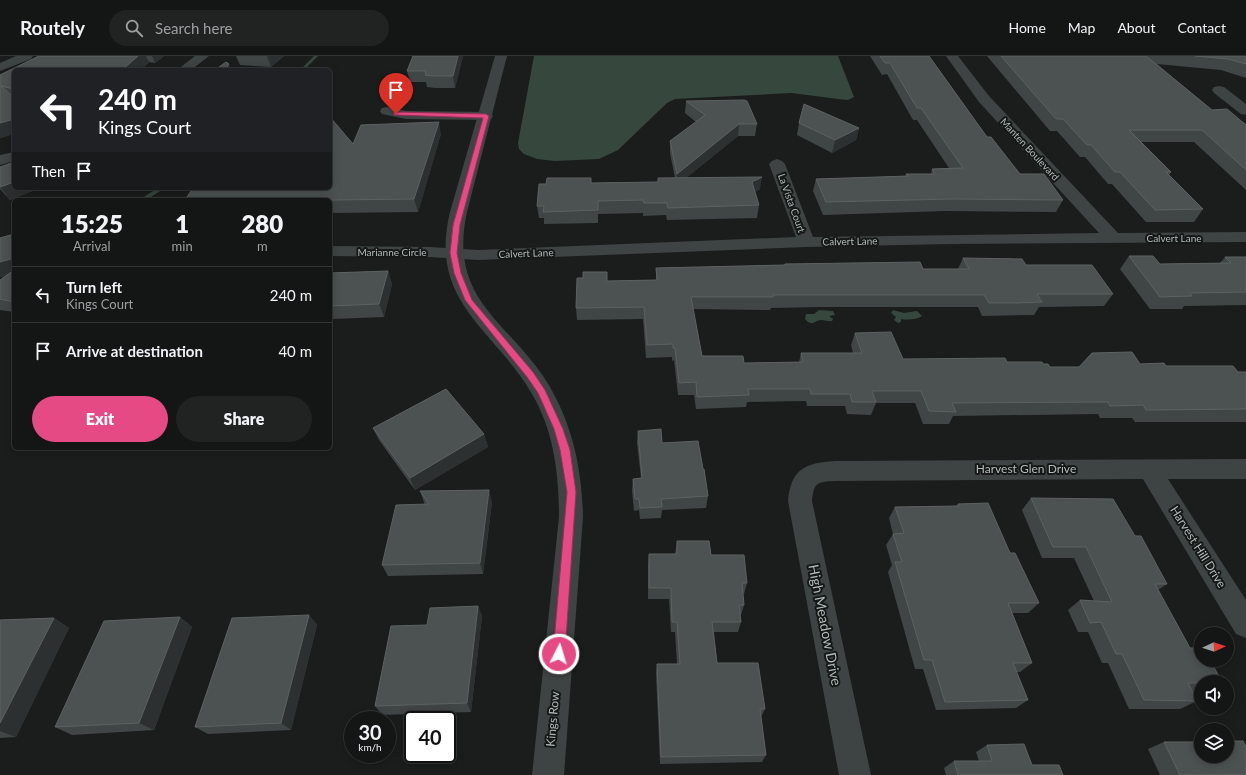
<!DOCTYPE html>
<html lang="en">
<head>
<meta charset="utf-8">
<style>
	:root { --surface:#141616; --page:#212323; --text:#f1f3f6; --muted:#9d9fa1; --line:#333535; --accent:#e64a85 }
	body { margin:0; font-family:Lato,sans-serif; background:var(--page); color:var(--text); height:100vh; display:flex; flex-direction:column; font-size:15px; white-space:nowrap }
	* { box-sizing:border-box; margin:0 }
	p { font-size:13px; color:var(--muted) }
	.icon { flex:none; width:22px; height:22px; fill:none; stroke:currentColor; stroke-width:2; stroke-linecap:round; stroke-linejoin:round }
	.map { position:relative; flex:1; overflow:hidden }
	.panel { position:absolute; left:12px; top:142px; width:320px; height:252px; display:flex; flex-direction:column; background:var(--surface); border-radius:6px; box-shadow:0 2px 10px #0003,0 0 0 1px var(--line) }
	.panel>* { flex:none }
	.banner { position:absolute; left:12px; top:12px; width:320px; height:122px; border-radius:6px; box-shadow:0 2px 10px #0003,0 0 0 1px var(--line); background:#202124; color:#fff; overflow:hidden }
	.needle { width:26px; rotate:87deg }
	.tools { position:absolute; left:1194px; top:571px; display:grid; gap:8px }
	.tools a { display:grid; place-items:center; width:40px; height:40px; border-radius:50%; background:var(--surface); box-shadow:0 2px 10px #0003,0 0 0 1px var(--line); font-size:20px }
	.speed { position:absolute; left:344px; top:655px; display:flex; gap:8px; font-size:20px; font-weight:700; text-align:center }
	.speed>* { display:grid; place-content:center; width:52px; height:52px; border-radius:50%; background:var(--surface); box-shadow:0 2px 10px #0003,0 0 0 1px var(--line); line-height:1 }
	.speed small { font-size:10px; font-weight:400 }
	.speed .limit { border:2px solid #111; border-radius:6px; background:#fff; color:#111 }
	.pin { position:absolute; display:grid; place-items:center; width:34px; height:34px; color:#fff; margin:-41px -17px; border-radius:50% 50% 50% 0; rotate:-45deg; box-shadow:0 0 4px #0007 }
	.pin .icon { rotate:45deg }
	.me { position:absolute; width:44px; margin:-22px; rotate:5deg; stroke-linejoin:round; filter:drop-shadow(0 0 3px #0008) }
	.turn { display:flex; align-items:center; gap:14px; height:84px; padding:0 20px; font-size:18px }
	.turn .icon { width:52px; height:52px; stroke-width:2.5 }
	.turn b { display:block; font-size:28px; line-height:34px }
	.then { display:flex; align-items:center; height:38px; padding:0 20px; background:#0003; gap:8px; font-size:15px }
	.eta { display:flex; justify-content:space-evenly; align-items:center; height:68px; text-align:center }
	.eta b { font-size:24px; font-weight:800; line-height:28px }
	.action { display:flex; gap:8px; margin-top:auto; padding:8px 20px }
	.action a { flex:1; height:46px; border-radius:24px; background:var(--accent); color:#fff; font-size:16px; font-weight:800; line-height:46px; text-align:center }
	.action a+a { background:var(--page); color:var(--text) }
	ul { padding:0; list-style:none }
	li { display:flex; align-items:center; gap:12px; height:56px; padding:0 20px; border-top:1px solid var(--line) }
	li div { flex:1 }
	li b { display:block; font-size:15px }
	li em { font-style:normal }
	header { display:flex; align-items:center; gap:24px; box-sizing:border-box; height:56px; padding:0 20px; background:var(--surface); border-bottom:1px solid var(--line) }
	header strong { font-size:19px }
	nav { display:flex; gap:22px; margin-inline-start:auto; font-size:14px }
	.search { width:280px; height:36px; background:var(--page); display:flex; align-items:center; gap:10px; box-sizing:border-box; padding:0 14px; border-radius:22px; color:var(--muted); font-size:15px }
	.map>svg:first-child { display:block }
</style>
</head>
<body>
<header>
<strong>Routely</strong>
<div class="search"><svg class="icon" aria-label="search" viewBox="0 0 24 24"><circle cx="10" cy="10" r="6"/><path d="M15 15l6 6"/></svg>Search here</div>
<nav><a>Home</a><a>Map</a><a>About</a><a>Contact</a></nav>
</header>
<div class="map">
<svg width="1246" height="719" viewBox="0 0 1246 719">
	<rect width="100%" height="100%" fill="#1b1d1d"/>
	<path fill="#36473d" d="M534 0H838L854 41 848 44 838 43 792 37 675 43 667 47 618 94 599 103 555 105 537 103 524 98 519 93 518 87Z
		M819 254 833 255 835 259 829 260 833 263 832 265C828 266 826 264 822 264 815 263 813 272 805 263L806 258H814Z
		M893 254 904 257 917 255 922 260C917 264 907 264 901 263V266L898 267 894 264 896 261 891 257Z"/>
	<g fill="none" stroke-linecap="round" stroke-linejoin="round">
		<path fill="#36473d" fill-rule="evenodd" d="M314 0H318L304 14H300Z
			M158 132H165L146 144H139Z"/>
		<path fill="#3e4443" fill-rule="evenodd" d="M16 0H33L31 3 0 15V7Z
			M946 0H958L989 40 1118 177 1246 176V186L951 188 806 191 478 204 429 201 330 200V190L429 191 478 194 796 181 769 108 772 105 777 103 782 105 785 108 813 181 1099 177 979 46Z
			M1219 30 1224 31 1246 48V59L1241 58 1214 37 1212 34 1214 31Z
			M387 51 406 55 486 56 491 57 493 60 491 63 486 64 406 63 382 58 380 55 382 52Z
			M1246 403V423H1168L1246 544V582L1236 578 1143 423 835 425C817 426 814 426 812 445L871 719H839L788 445C791 413 805 407 835 405Z"/>
		<path fill="#3e4443" fill-rule="evenodd" d="M195 0H209L191 14H177Z
			M495 0H507L467 156C447 247 512 266 550 331 573 371 582 414 583 461L564 719H532L559 461C559 419 554 375 532 338 494 272 428 247 450 156Z
			M14 96V105L0 109V99Z"/>
	</g>
	<path fill="#404545" d="M39 0H164L155 7 149 6 141 14H14V78L0 82V19Z
		M236 0H284L271 11 240 9Z
		M413 0H463L455 32H435L427 31 426 26H410L407 15Z
		M870 0H929L987 81 1020 118 1063 144 1056 156 946 155 823 159 813 135 816 123 905 120 906 118H931L932 113 949 112 917 64H913L887 18 882 19Z
		M987 0H1246V22L1221 14 1157 8 1212 54 1246 69V134L1194 86H1141L1171 116 1169 119 1203 153 1194 166H1146L1112 128H1108L1085 101H1080L1057 75H1050Z
		M686 45 757 68 755 80H738L686 122 760 133 755 136 759 149 757 162 667 164 666 159 643 160V157L598 158V167L544 168V162H539L537 150 591 127 658 126V122H675L670 97V85L696 66 685 57Z
		M799 67 859 72 856 84 832 97 797 79Z
		M441 78 418 156 330 157V132L353 88Z
		M0 111 14 132H40L10 144 0 133Z
		M14 178V256L0 254V224L6 220 0 221Z
		M1129 200 1160 208 1220 207 1225 201H1246V249L1184 250 1182 253H1150L1120 213Z
		M963 202 1026 209 1113 238 1104 250 1039 251 1034 259 982 260 978 251H821L771 252 770 254 693 253 702 300 744 307 799 306 801 297H853L851 289 855 277 903 303 1007 306 1043 308 1050 311H1079L1140 308 1238 316H1246V366H1135L1132 362H1100L1098 358 953 360 949 368H923L915 347H876L871 359 847 358 845 350H807L806 345 747 346 746 351 696 353 694 339H678L674 304 672 305V301L646 302 643 263 577 264 576 252 607 225 656 224V212L784 209 785 208 923 213H958Z
		M388 215 392 228 384 261 333 263 332 259H330V217Z
		M373 372 484 378 488 391 415 434 379 384Z
		M638 375 662 387 703 413 708 440 706 452 662 454 661 462 640 463 639 454 634 455 632 435 633 423 641 422 637 387Z
		M420 435 492 446 483 518 388 520 382 509 425 449Z
		M1031 442 1135 480 1167 528 1158 534 1201 626V636H1192L1197 645 1180 653H1129L1108 607H1102L1088 576H1078L1068 554 1080 544 1094 545 1074 502H1042L1022 454Z
		M958 448 1010 497 1039 547 1028 557H1012L1032 607 1020 616H1017L1028 644 1016 652 936 654 923 613H915L888 516 892 509 886 489 893 478 889 462 895 451 956 450Z
		M677 485 711 499 747 527 744 538H743L744 549 741 559H740L741 566 738 576H714L717 607 765 653 761 661 766 699 762 706 660 708 656 617 657 608H677L675 576H671L669 543H648V509L649 498H675Z
		M478 550 482 560 471 656 382 659 375 650 427 569Z
		M309 559 317 569 291 674 208 678 195 671Z
		M180 561 192 571 154 674 72 679 55 671Z
		M54 562 69 572 16 681 0 682V564Z
		M1164 686 1246 719H1160L1148 693Z
		M987 689 1032 709 1063 719H946L944 712 954 705H979L976 696Z"/>
	<path fill="#2c3030" d="M138 0H146L149 6 141 14H122Z
		M152 0H164L155 7Z
		M267 0H284L271 11Z
		M458 0H463L455 32 453 20Z
		M229 8 231 14H225Z
		M14 63V78L0 82V67Z
		M439 66 441 78 418 156 414 143Z
		M739 68 738 80 676 130 677 118Z
		M859 72 856 84 832 97 835 84Z
		M762 121 760 133 750 138 752 126Z
		M14 126V132H40L10 144 0 131Z
		M14 202V218L0 221V206Z
		M388 215 392 228 384 261 379 248Z
		M484 378 488 391 415 434 410 422Z
		M489 434 492 446 483 518 480 507Z
		M478 550 482 560 471 656 467 647Z
		M309 559 317 569 291 674 281 667Z
		M180 561 192 571 154 674 139 667Z
		M54 562 69 572 16 681 0 675V667Z"/>
	<path fill="#4c5251" stroke="#5c6261" d="M39 0H138L122 14H14V33L1 30 14 42V63L0 67V19Z
		M413 0H458L453 20H432L425 19 426 15H407Z
		M880 0H929L987 81H991L1020 118H1044L1063 144 951 143 826 146 816 123 909 120 906 118H935L932 113 963 112 921 52H917L890 7H885Z
		M1001 0H1146L1212 54 1227 53 1246 69V114L1202 74H1129L1171 116H1166L1203 153 1155 154 1120 116H1115L1091 89H1087L1063 63H1056Z
		M1195 0H1246V8L1228 3Z
		M226 6 229 8 225 14H215Z
		M744 44 747 45 757 68H739L677 118 670 85 705 59 686 45Z
		M804 48 859 72 835 84 799 67Z
		M330 61 353 88 361 69 439 66 414 143 330 144H185L193 132H330Z
		M14 106V126L0 131V111Z
		M762 121 752 126 759 149 668 152 667 147H644L643 144 598 145V154L543 156 544 150H537L539 128H546L547 122H591V127L658 126V122Z
		M14 178V202L0 206V182Z
		M1129 200H1153L1160 208 1231 207 1225 201H1246V236L1190 237 1192 240 1160 241Z
		M963 202 1022 203 1026 209H1092L1113 238H1037L1042 246 1017 247H989L984 239H773V241H691L702 300H743L744 307 803 306 801 297H862L855 277 891 276 903 303 1005 302 1007 306H1042L1043 308H1048L1050 311H1079L1092 297 1132 296 1140 308 1164 307 1166 310H1233L1238 316H1246V353L1146 354 1143 349 1110 350 1108 346 952 347 956 356 929 355 921 335H872L876 346H852L850 338H811L810 333H748L749 339 697 341 696 326 679 327 675 292H673V288L647 289 644 251 576 252 577 222H583V216H607V225L657 224 656 212 785 209V208L920 206 923 213H969Z
		M14 214V246L0 243V224Z
		M388 215 379 248 330 250V217Z
		M446 333 484 378 410 422 373 372Z
		M661 373 662 387 698 385 703 413H704L708 440 661 443 662 451 640 452 639 443H635L633 423 642 422 638 375Z
		M489 434 480 507 382 509 396 449 429 448 420 435Z
		M1031 442 1113 443 1135 480H1141L1167 528H1155L1190 592H1201V604H1210L1222 626H1201V627H1188L1197 645 1144 644 1122 598H1116L1101 566 1090 567 1080 544 1112 546 1086 491H1053Z
		M988 447 1010 497H1015L1039 547H1008L1032 607H1013L1028 644 945 646 932 604H924L895 506H902L893 478 904 477 895 451 959 450 958 448Z
		M677 485H709L711 499H744L747 527H742L744 549H739L741 566H712L717 607H758L765 653H760L766 699 661 701 657 608H680L677 566H672L671 532H649V498H677Z
		M478 550 467 647 375 650 391 570 427 569 430 552Z
		M309 559 281 667 195 671 232 562Z
		M180 561 139 667 55 671 104 565Z
		M54 562 0 667V564Z
		M1227 685H1243L1246 691V719H1180L1164 686H1201V700H1227Z
		M1024 688 1032 709H1059L1063 719H958L954 705H992L987 689Z"/>
	<path fill="#e64a85" stroke="#963056" d="M394 56 486 58 489 60 460 169 457 197 461 217 472 244 533 316 545 334 563 373 570 394 576 436 565 598 563 602 559 604 555 602 553 598 567 436 560 394 554 373 538 337 527 321 465 244 454 217 450 197 453 169 483 62 396 59H394Z"/>
	<g text-anchor="middle" stroke-width="4" stroke-linejoin="round" paint-order="stroke">
		<g font-size="10" fill="#afbbb7" stroke="#161818">
			<text transform="translate(1030 93) rotate(47)" y="4">Manten Boulevard</text>
			<text transform="translate(792 147) rotate(70)" y="4">La Vista Court</text>
			<text x="1174" y="186">Calvert Lane</text>
			<text transform="translate(850 185) rotate(-1)" y="4">Calvert Lane</text>
			<text x="392" y="200">Marianne Circle</text>
			<text transform="translate(526 197) rotate(-2)" y="4">Calvert Lane</text>
		</g>
		<g font-size="12" fill="#afbbb7" stroke="#161818">
			<text x="1026" y="417">Harvest Glen Drive</text>
			<text transform="translate(1198 491) rotate(58)" y="4">Harvest Hill Drive</text>
			<text transform="translate(553 663) rotate(-85)" y="4">Kings Row</text>
		</g>
		<g font-size="14" fill="#afbbb7" stroke="#161818">
			<text transform="translate(825 569) rotate(79)" y="5">High Meadow Drive</text>
		</g>
	</g>
</svg>
<div class="tools">
<a><svg class="needle" viewBox="-14 -14 28 28"><path d="M0-13l5 13h-10z" fill="#e53935"/><path d="M0 13l5-13h-10z" fill="#9d9fa1"/></svg></a>
<a><svg class="icon" aria-label="sound" viewBox="0 0 24 24"><path d="M4 9h4l5-4v14l-5-4H4zM17 9q2 3 0 6"/></svg></a>
<a><svg class="icon" aria-label="layers" viewBox="0 0 24 24"><path d="M12 4l9 5-9 5-9-5zM3 14l9 5 9-5"/></svg></a>
</div>
<div class="speed"><div>30<small>km/h</small></div><div class="limit">40</div></div>
<div class="pin" style="left:396px;top:58px;background:#d93025"><svg class="icon" aria-label="arrive" viewBox="0 0 24 24"><path d="M6 21V4h12l-3 4 3 4H6"/></svg></div>
<svg class="me" style="left:559px;top:598px" viewBox="-20 -20 40 40"><circle r="17" fill="#e64a85" stroke="#fff" stroke-width="3"/><path d="M0-11L8 9 0 5-8 9z" fill="#fff"/></svg>
<div class="banner">
<div class="turn"><svg class="icon" aria-label="left" viewBox="0 0 24 24"><path d="M17 20v-9H6M10 6l-5 5 5 5"/></svg><div><b>240 m</b>Kings Court</div></div>
<div class="then">Then<svg class="icon" aria-label="arrive" viewBox="0 0 24 24"><path d="M6 21V4h12l-3 4 3 4H6"/></svg></div>
</div>
<section class="panel">
<div class="eta">
<div><b>15:25</b><p>Arrival</p></div>
<div><b>1</b><p>min</p></div>
<div><b>280</b><p>m</p></div>
</div>
<ul>
<li><svg class="icon" aria-label="left" viewBox="0 0 24 24"><path d="M17 20v-9H6M10 6l-5 5 5 5"/></svg><div><b>Turn left</b><p>Kings Court</p></div><em>240 m</em></li>
<li><svg class="icon" aria-label="arrive" viewBox="0 0 24 24"><path d="M6 21V4h12l-3 4 3 4H6"/></svg><div><b>Arrive at destination</b></div><em>40 m</em></li>
</ul>
<div class="action"><a>Exit</a><a>Share</a></div>
</section>
</div>
</body>
</html>
